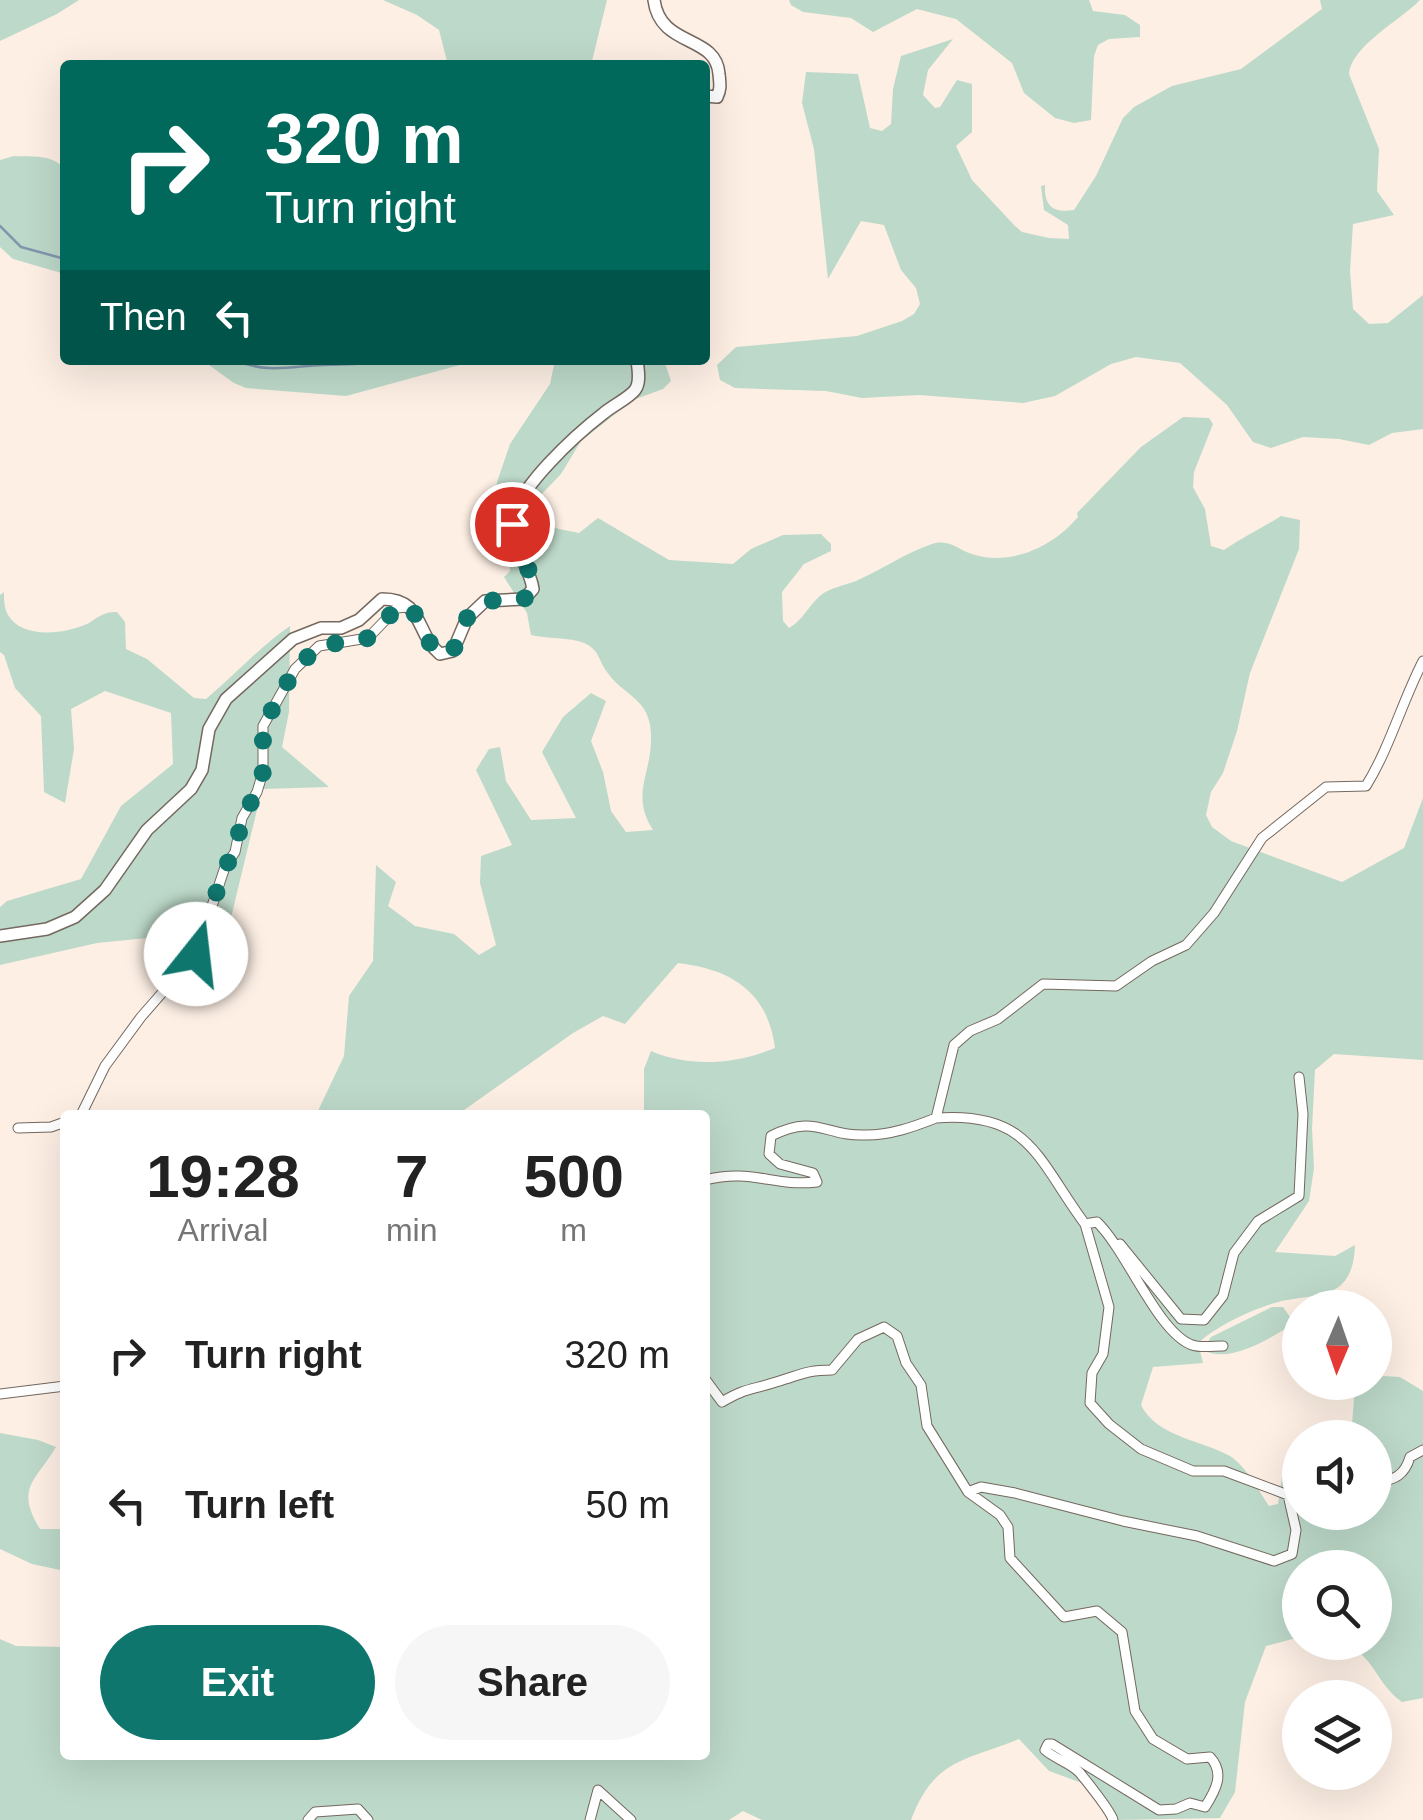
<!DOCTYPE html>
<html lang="en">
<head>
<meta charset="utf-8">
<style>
	:root { --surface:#fff; --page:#f6f6f6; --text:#222; --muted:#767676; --accent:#0f766e }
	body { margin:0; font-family:Arial,sans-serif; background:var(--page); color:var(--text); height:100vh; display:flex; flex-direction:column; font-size:38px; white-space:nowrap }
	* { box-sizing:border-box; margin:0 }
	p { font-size:32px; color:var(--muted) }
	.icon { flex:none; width:55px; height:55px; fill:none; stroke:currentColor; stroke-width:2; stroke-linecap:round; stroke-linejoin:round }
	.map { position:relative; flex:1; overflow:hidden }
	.side { position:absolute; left:60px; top:1110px; width:650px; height:650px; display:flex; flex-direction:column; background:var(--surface); border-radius:10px; box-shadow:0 10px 40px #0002 }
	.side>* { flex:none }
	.banner { position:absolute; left:60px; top:60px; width:650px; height:305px; border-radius:10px; box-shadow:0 10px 40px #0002; background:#00695c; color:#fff; overflow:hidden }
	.needle { width:65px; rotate:182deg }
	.buttons { position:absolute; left:1282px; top:1290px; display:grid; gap:20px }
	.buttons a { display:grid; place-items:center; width:110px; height:110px; border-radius:50%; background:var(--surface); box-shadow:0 10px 40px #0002; font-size:50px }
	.pin { position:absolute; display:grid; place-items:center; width:85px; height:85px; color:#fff; margin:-42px; border:5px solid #fff; border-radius:50%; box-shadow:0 2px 10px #0007 }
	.me { position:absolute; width:110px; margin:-55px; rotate:16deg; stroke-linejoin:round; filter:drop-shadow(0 0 8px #0008) }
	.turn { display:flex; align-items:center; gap:35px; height:210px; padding:0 40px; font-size:45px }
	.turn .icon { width:130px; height:130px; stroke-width:2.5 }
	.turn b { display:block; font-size:70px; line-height:85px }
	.then { display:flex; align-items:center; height:95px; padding:0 40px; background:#0003; gap:20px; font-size:38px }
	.eta { display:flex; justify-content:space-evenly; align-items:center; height:170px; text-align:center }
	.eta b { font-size:60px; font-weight:700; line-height:70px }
	.action { display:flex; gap:20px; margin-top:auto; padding:20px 40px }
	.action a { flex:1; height:115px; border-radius:60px; background:var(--accent); color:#fff; font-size:40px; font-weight:700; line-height:115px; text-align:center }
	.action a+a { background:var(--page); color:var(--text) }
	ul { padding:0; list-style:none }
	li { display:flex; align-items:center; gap:30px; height:150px; padding:0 40px }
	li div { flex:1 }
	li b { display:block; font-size:38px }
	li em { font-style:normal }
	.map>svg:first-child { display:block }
</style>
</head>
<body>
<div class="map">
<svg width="1423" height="1820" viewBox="0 0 1423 1820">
	<rect width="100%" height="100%" fill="#fdefe4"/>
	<path fill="#bdd9c9" d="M0 0H79L57 14 0 41Z
		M383 0H607L591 65H448L439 30 417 15Z
		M789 0H1089L1093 11 1125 15 1140 25V37L1109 39 1098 45 1094 56 1091 120 1074 123 1055 118 1024 93 1012 63 956 19 917 9 873 32 851 18 803 12 791 5Z
		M1320 0H1420C1401 20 1351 46 1349 74L1379 149 1377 191 1394 215 1353 224 1350 271 1353 309 1369 324 1388 323 1423 295V429L1392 433 1369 445 1339 439 1303 437 1271 448 1253 442 1227 405 1180 363 1136 357 1111 364 1055 396 1023 403 919 395 862 398 826 391 735 388 720 380 717 365 736 347 857 336 902 321 914 314 920 304 916 288 901 270 884 225 861 221 828 279 814 149 802 103 806 72 858 74 870 128 882 131 891 124 893 89 901 56 953 39 928 70 923 95 935 108 940 107 957 80 972 84V132L956 146 972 180 1015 226 1022 232 1049 238 1069 239 1068 225 1044 210 1041 186 1045 185C1044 207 1054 213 1074 210L1096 176 1123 118 1134 107 1172 86 1241 69 1322 9Z
		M14 156C33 157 52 154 65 169V274L13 259 0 247V160Z
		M202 360H478L346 396 246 388 234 383Z
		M555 360 588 363 589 360H664L671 381 663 389 633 400 581 441 561 474 538 498 531 510 530 523 579 533 598 518 669 560 733 564 751 549 783 535 821 534 831 544V551L804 564 782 592 783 621 789 628C803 620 809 605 821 595 830 588 845 585 856 581 883 569 905 553 932 544 950 538 959 551 975 555 1013 566 1055 545 1078 517L1077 513 1141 447 1183 417 1209 418 1213 424 1194 472 1193 487 1205 509 1211 546 1224 550C1243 537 1264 527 1281 516L1300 520 1299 549 1250 673 1237 731 1223 773 1211 792 1206 815 1212 827 1231 841 1342 882 1404 848 1423 798V1060L1334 1054 1315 1070 1312 1129 1314 1168 1309 1201 1275 1252 1335 1256 1355 1245C1353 1308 1309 1290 1268 1305 1243 1314 1217 1326 1198 1343L1203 1363 1153 1367 1141 1405C1157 1437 1201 1440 1230 1456 1246 1466 1259 1491 1269 1506L1278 1504 1284 1464 1300 1456V1512H1375V1438L1351 1437 1354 1398 1383 1376 1400 1377 1423 1391V1698L1402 1702C1375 1683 1376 1656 1342 1643L1375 1642V1568H1300V1637L1266 1646 1245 1702 1235 1792 1220 1818 1117 1820 1100 1806 1082 1783 1049 1771 1019 1739C964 1761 934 1759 911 1820H762L743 1811 729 1820H0V1639L16 1646 65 1647V1755H705V1115H644V1069L651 1051C690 1068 736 1064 775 1048 768 992 731 969 678 963L625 1024 603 1016 573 1033 457 1115H316L344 1056 349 996 373 961 376 865 396 882 388 906 415 926 454 934 479 955 496 945 480 883 481 856 512 845 476 770 489 749 500 747 506 781 531 820 576 818 542 752 563 717 591 693 606 701 591 741 603 772 611 811 626 832 653 830C631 795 650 777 651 741 653 698 625 698 607 672 598 660 600 650 584 643 569 637 547 639 531 635L527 613 504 577 510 571V563L496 530 497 482 510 444 550 384Z
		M4 592C4 599 4 608 8 615 23 640 66 634 89 623 100 616 103 612 117 612L125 622 126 649 147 659 194 698 206 699C235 675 259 647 290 626L289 712 282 747 329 787 262 789 228 930 97 943 0 965V907L7 901 81 879 121 806 173 764 171 713 105 691 71 709 74 749 65 803 44 792 41 716 15 688 4 655 0 652V595Z
		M1272 1307H1283L1290 1317V1326C1267 1340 1229 1364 1203 1350L1211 1337Z
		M0 1433 38 1440 56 1447C35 1482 15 1488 40 1529H65V1571L32 1564 0 1549Z"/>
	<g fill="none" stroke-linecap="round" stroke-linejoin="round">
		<path stroke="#8297ad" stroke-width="2.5" d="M0 226 21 247 65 259
			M236 360C265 374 293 366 323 365 345 364 365 365 387 360"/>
		<defs>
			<path id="minor" d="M81 1115 105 1066 141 1017 196 954 225 867 235 852 242 818 257 792 263 772V726L295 669 319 646 368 638 397 608 407 607
				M936 1118C1030 1111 1037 1159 1085 1224
				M18 1128 51 1127 65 1122
				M705 1180C752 1168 773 1187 817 1182L813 1173 780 1164 769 1154 771 1136C817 1113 825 1137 866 1135 891 1135 913 1127 936 1118L954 1045 970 1031 998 1019 1043 984 1116 986 1152 961 1186 945 1214 913 1262 838 1326 787 1366 786C1390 747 1402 702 1423 661
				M1120 1244 1181 1319 1204 1320 1223 1296 1234 1253 1258 1221 1299 1196 1303 1114 1299 1077
				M705 1379 722 1402C745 1388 752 1390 776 1382 801 1375 805 1370 832 1370L858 1339 884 1327 897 1336 906 1363 921 1385 927 1426 968 1492
				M0 1394 65 1386
				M1375 1484C1394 1479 1404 1477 1410 1457L1423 1450
				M308 1820 315 1812 358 1809 368 1820
				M590 1820 598 1790 631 1820
				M1113 1820C1111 1811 1087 1782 1080 1773 1071 1763 1055 1759 1045 1750L1048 1744H1052L1159 1810 1176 1809 1190 1803 1205 1807C1216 1790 1225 1773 1210 1757L1187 1759 1153 1739 1135 1711 1122 1632 1097 1611 1064 1617 1010 1558 1008 1527 1000 1515 968 1492 981 1487 1015 1493 1123 1521 1197 1536 1274 1561 1292 1554 1296 1530 1288 1495 1224 1471H1193L1141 1449 1109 1424 1090 1403 1092 1373 1103 1354 1109 1307 1085 1224 1097 1222C1127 1251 1158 1333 1192 1345 1200 1348 1214 1346 1223 1346"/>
			<path id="secondary" d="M654 0C660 48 716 34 719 74 720 84 721 89 717 97L705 96
				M0 936 47 929 75 917 105 890 147 830 191 789 202 770 209 729 226 699 293 639 321 628H341L359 620 382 599C424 599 415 633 440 654L453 651 467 618 485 601 524 599 533 589C530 567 510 543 512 524 514 490 578 433 604 413 612 406 629 398 635 390 641 382 638 369 637 360"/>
		</defs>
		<use href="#minor" stroke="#74685f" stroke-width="11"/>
		<use href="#secondary" stroke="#74685f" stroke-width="14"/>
		<use href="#minor" stroke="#fff" stroke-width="9"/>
		<use href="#secondary" stroke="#fff" stroke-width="11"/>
	</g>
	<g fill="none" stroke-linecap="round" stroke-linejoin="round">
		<path stroke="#0f766e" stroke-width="18" stroke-dasharray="0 32.4" d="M196 954 225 867 235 852 242 818 257 792 263 772V726L295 669 319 646 368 638 397 608 410 606C421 622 425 642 440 654L453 651 467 618 485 601 524 599 533 589C530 566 518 547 512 524"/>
	</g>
</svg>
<div class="buttons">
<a><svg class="needle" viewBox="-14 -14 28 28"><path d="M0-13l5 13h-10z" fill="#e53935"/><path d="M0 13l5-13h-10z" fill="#767676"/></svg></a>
<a><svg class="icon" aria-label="sound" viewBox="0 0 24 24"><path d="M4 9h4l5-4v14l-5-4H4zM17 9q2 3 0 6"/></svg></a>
<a><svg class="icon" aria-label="search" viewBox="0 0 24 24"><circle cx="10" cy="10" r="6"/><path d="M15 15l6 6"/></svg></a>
<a><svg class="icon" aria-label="layers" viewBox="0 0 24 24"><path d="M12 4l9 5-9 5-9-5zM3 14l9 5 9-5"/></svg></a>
</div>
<div class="pin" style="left:512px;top:524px;background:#d93025"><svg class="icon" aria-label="arrive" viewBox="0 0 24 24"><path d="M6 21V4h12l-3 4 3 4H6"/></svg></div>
<svg class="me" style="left:196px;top:954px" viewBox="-20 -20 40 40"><circle r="19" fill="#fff"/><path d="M0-13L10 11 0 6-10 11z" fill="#0f766e"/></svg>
<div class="banner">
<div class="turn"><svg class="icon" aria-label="right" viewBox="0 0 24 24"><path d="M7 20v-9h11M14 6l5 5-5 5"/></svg><div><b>320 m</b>Turn right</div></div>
<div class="then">Then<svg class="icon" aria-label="left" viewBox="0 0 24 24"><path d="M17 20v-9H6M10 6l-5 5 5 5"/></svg></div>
</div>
<section class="side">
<div class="eta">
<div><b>19:28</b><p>Arrival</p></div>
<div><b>7</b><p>min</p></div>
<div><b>500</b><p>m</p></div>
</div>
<ul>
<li><svg class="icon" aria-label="right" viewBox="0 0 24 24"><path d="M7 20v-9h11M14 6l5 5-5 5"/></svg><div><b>Turn right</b></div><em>320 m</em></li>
<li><svg class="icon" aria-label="left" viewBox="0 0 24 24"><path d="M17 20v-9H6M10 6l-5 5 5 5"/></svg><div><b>Turn left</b></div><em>50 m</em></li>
</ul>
<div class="action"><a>Exit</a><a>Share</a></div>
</section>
</div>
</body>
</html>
